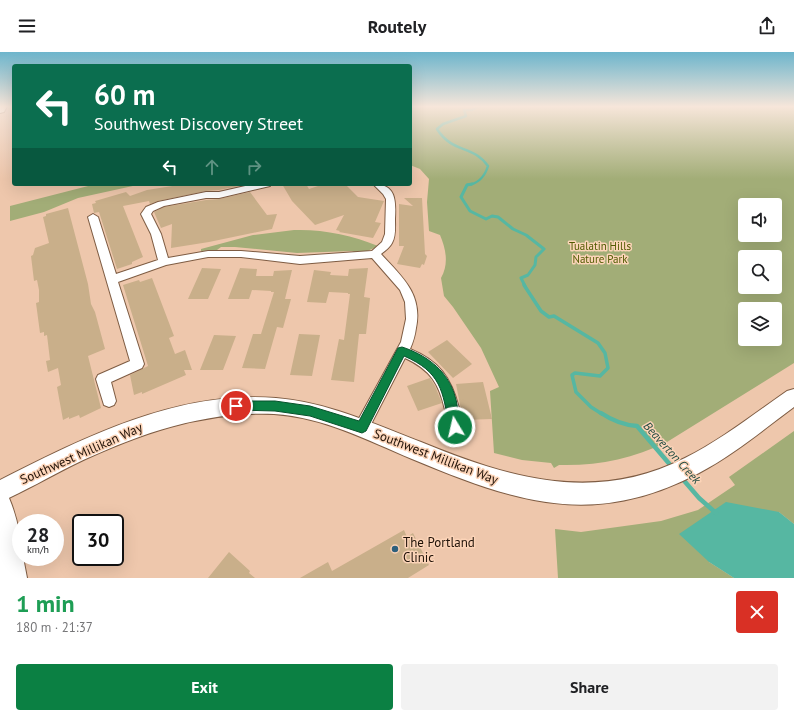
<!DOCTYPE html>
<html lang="en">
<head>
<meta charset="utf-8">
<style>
	:root { --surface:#fff; --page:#f2f2f2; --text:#202124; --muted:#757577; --accent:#0b8043 }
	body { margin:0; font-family:"PT Sans",sans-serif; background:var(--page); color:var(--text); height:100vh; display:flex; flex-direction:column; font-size:15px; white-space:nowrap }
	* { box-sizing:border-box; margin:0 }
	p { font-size:13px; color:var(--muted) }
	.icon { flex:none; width:22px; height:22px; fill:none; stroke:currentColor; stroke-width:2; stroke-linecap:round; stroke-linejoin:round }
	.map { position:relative; height:526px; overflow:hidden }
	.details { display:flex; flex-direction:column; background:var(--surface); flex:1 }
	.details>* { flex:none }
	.guide { position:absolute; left:12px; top:12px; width:400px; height:122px; border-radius:4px; box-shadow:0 4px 16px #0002; background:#0b6e4f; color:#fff; overflow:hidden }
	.controls { position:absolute; left:738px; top:146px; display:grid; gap:8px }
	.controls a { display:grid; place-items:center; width:44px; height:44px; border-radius:4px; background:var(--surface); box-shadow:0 4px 16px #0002; font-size:20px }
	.speed { position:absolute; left:12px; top:462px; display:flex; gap:8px; font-size:20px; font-weight:700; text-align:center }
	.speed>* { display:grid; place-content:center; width:52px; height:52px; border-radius:50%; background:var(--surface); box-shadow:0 4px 16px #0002; line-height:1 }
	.speed small { font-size:10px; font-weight:400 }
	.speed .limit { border:2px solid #111; border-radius:6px; background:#fff; color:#111 }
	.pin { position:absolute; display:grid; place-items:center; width:34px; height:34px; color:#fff; margin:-17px; border:2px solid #fff; border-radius:50%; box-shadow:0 1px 4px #0007 }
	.me { position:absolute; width:44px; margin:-22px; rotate:351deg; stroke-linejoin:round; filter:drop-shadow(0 0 3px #0008) }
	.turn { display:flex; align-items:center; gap:14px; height:84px; padding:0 16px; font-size:18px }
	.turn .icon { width:52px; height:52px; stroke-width:2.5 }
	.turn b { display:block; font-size:28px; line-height:34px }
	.lanes { display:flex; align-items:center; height:38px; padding:0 16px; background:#0003; justify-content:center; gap:20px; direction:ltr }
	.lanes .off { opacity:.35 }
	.round { display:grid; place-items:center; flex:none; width:42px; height:42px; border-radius:4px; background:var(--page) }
	.summary { display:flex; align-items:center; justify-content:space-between; height:68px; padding:0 16px }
	h1 { font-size:24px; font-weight:700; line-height:30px; color:#1e9e55 }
	.cta { display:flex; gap:8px; margin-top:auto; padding:8px 16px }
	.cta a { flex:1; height:46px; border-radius:4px; background:var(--accent); color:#fff; font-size:16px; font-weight:700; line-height:46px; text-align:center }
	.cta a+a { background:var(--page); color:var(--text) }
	header { display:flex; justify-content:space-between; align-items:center; height:52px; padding:0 16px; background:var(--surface); font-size:18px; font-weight:700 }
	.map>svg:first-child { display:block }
</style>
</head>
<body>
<header><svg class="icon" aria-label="menu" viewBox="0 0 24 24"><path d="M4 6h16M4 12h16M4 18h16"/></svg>Routely<svg class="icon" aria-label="share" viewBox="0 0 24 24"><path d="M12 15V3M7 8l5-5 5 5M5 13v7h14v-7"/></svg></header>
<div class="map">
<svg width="794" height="526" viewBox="0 0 794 526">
	<rect width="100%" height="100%" fill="#eec7ac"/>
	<path fill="#a2ad77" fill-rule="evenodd" d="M410 54H794V311L667 390C632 407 598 414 559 413L554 416 551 411 522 408 494 401 490 339 499 335 481 296 453 255 444 244 441 226C449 212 446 197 440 183L429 179 427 150 429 127 420 117 410 113ZM745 153H775V183H745ZM745 205H775V235H745ZM745 257H775V287H745Z
		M96 132H142L78 146 44 160 10 169V154Z
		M294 178C322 177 352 183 378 194 371 198 360 203 352 199L297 201 235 195H221L217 198 201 199V197L253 183Z
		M794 379V472L779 460 709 510 734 526H558L555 477 581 480 661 469 698 458 735 433 729 425Z"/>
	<path fill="#56b7a2" d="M726 450 779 460 794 472V526H734L709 510 679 482Z"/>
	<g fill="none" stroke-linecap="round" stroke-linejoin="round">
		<path stroke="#56b7a2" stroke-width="2.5" d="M467 133C478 132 485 124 488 114 472 92 453 102 437 77L443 72 466 64 464 58H472L480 54"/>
		<path stroke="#56b7a2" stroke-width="3" d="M472 132 467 133 461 145 470 159 486 167 492 164 498 165 513 177 526 183 544 197 536 205 535 213 528 223 521 226 525 234"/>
		<path stroke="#56b7a2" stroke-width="3.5" d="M524 233 541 259 549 265 554 264 598 291 605 301 608 316 600 324 575 321 572 323 576 340 591 355 602 362"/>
		<path stroke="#56b7a2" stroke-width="4.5" d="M601 361C613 369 623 373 637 374L672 415
			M680 424 699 446 716 461"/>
	</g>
	<path fill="#c9af8a" d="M185 132 244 133 219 138 206 139 158 149 150 152 149 149 123 154 143 205 132 210V212L117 217 99 160 94 161 92 152 96 151 95 149 126 140 130 144 147 138Z
		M282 132H306L309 137 324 132H345L358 145 384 149 375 170 381 171 373 186 339 180 340 179 336 178 344 163 315 173 292 149Z
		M250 140 267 163 277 162 272 177 209 190 171 196 172 172 161 176 154 160 164 155 206 148 219 147Z
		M404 146H422L425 202 427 204 424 213 422 212 420 216 397 212 404 194H399V152L413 154Z
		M68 156 88 232 91 252 95 260 105 297 88 304 101 356 80 366 79 363 69 367V365L63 368 57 335 61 333 58 316 48 320 46 309 50 308 47 283 44 284V280L40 281 36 251 39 250V238L37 228 34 229 31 204 33 203 35 196 49 191 43 165 46 164V162Z
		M202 216 221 217 208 247H188Z
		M240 216 257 217 256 224H273L274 219 292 218 285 247H291L283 276 277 275 265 317 242 316 253 282H261L274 240H271V239L252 238 249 247H228Z
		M368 216 364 245 370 246 366 282H359L354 330 331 328 339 287 344 288 350 242H348V241L329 240 326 251 307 250 314 218 331 220 330 223 348 224 349 217Z
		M152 226 174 284 169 286 175 302 185 298 192 318H184L186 323 142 342V340L134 343 130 323 148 314 123 233 139 228 140 230Z
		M299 282 320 283 312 324 290 323Z
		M214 283 236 284 223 318H200Z
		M447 288 472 312 453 326 428 300Z
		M430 326 435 334 442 351 418 359 407 334Z
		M483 330 492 367 463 368 456 332Z
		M404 478 407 485 413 481 429 513 408 526H300L328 510 332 519Z
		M229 500 250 519 249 521 255 526H208Z"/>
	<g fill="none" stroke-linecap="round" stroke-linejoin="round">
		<defs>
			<path id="street" d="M254 132H271L270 134 219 146H206L164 154 153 159 151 162 161 182 168 206 208 199H241L300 204 372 199 382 190 385 182 386 147 383 142 373 132C396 132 396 148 395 167 395 175 396 184 392 191 390 195 385 199 381 202 402 225 423 242 416 276 415 284 413 290 410 297 439 309 451 325 459 356 460 364 464 372 460 380L455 382 450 380C447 373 446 366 445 358 439 332 431 318 405 306L367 380 362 382 357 380 355 375 357 370 401 290 406 267 405 250 400 238 372 206 300 212 241 205H208L166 213 118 230 144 312 142 316 111 330 116 349 114 353 109 355 104 353 96 327 98 323 130 309 88 165 93 162 98 165 116 222 158 208 151 182 141 162 146 155 158 150 206 140H219Z"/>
			<path id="secondary" d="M794 337V355C763 378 733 403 699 421 593 477 515 450 412 407 367 388 323 365 274 362 202 359 136 383 73 413 49 425 25 439 0 450V428C85 385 178 338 276 346 327 350 374 372 421 390 509 426 594 452 685 406 721 388 754 362 787 339Z"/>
			<path id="primary" d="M0 54H7L4 60 0 61Z
				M0 443 9 446C17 465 21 484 21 505H23L27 526H0Z"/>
		</defs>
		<use href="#street" stroke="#7e5c43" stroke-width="2"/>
		<use href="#secondary" stroke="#7e5c43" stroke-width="2"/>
		<use href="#primary" stroke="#7e5c43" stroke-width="2"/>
		<use href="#street" fill="#fff" fill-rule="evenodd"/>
		<use href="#secondary" fill="#fff" fill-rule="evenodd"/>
		<use href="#primary" fill="#fff" fill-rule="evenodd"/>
	</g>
	<linearGradient id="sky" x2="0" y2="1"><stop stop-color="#6db5cc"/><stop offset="0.43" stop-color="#f7e6da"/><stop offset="1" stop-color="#f7e6da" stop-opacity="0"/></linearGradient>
	<rect width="794" height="127" fill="url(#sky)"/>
	<path fill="#0b8043" stroke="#07532c" d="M402 295C424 302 446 317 454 341 458 351 458 364 460 375L459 378 455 380 451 378 449 375C443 339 441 320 404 304L366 379 362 381 310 364 275 359 236 358 232 357 231 354 232 350 236 349H275L310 354 359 369 398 296Z"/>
	<circle fill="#2d5f7c" stroke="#fcd4b8" stroke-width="1.5" cx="395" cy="497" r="4"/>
	<g text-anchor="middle" stroke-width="3" stroke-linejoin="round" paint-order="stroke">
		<g font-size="11" fill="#505a01" stroke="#fcd4b8">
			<text x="600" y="198">Tualatin Hills<tspan x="600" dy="13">Nature Park</tspan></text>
		</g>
		<g font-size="12" font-style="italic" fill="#204b41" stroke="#fcd4b8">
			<text transform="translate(672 401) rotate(48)" y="4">Beaverton Creek</text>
		</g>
		<g font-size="13" fill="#201208" stroke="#fcd4b8">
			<text transform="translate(81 401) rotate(-24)" y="5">Southwest Millikan Way</text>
			<text transform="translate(436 404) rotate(21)" y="5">Southwest Millikan Way</text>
		</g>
		<g font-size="13" fill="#201208" stroke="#fcd4b8" text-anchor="start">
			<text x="403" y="495">The Portland<tspan x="403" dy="15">Clinic</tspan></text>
		</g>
	</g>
</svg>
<div class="controls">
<a><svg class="icon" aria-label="sound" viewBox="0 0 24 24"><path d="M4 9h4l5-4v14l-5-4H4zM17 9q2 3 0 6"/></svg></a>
<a><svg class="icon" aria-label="search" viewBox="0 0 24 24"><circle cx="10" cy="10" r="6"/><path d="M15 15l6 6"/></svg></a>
<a><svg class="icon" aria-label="layers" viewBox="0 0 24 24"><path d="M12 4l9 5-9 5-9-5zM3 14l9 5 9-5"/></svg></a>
</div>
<div class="speed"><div>28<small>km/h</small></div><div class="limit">30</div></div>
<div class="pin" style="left:236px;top:354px;background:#d93025"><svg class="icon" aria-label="arrive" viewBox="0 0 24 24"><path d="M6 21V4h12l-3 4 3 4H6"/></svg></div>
<svg class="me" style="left:455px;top:375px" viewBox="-20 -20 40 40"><circle r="17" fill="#0b8043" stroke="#fff" stroke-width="3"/><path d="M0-11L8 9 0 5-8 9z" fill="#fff"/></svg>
<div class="guide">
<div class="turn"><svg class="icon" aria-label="left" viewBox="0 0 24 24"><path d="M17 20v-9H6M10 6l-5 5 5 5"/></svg><div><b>60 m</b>Southwest Discovery Street</div></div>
<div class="lanes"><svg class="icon" aria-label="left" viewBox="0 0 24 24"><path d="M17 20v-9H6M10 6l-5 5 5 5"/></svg><svg class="icon off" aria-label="ahead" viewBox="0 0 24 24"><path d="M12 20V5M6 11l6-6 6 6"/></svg><svg class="icon off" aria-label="right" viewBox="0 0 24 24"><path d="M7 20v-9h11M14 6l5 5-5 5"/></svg></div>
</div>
</div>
<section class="details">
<div class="summary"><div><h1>1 min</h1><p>180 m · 21:37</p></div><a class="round" style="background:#d93025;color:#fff"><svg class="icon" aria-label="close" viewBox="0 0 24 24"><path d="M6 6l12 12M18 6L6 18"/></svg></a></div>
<div class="cta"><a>Exit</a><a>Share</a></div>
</section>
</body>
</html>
